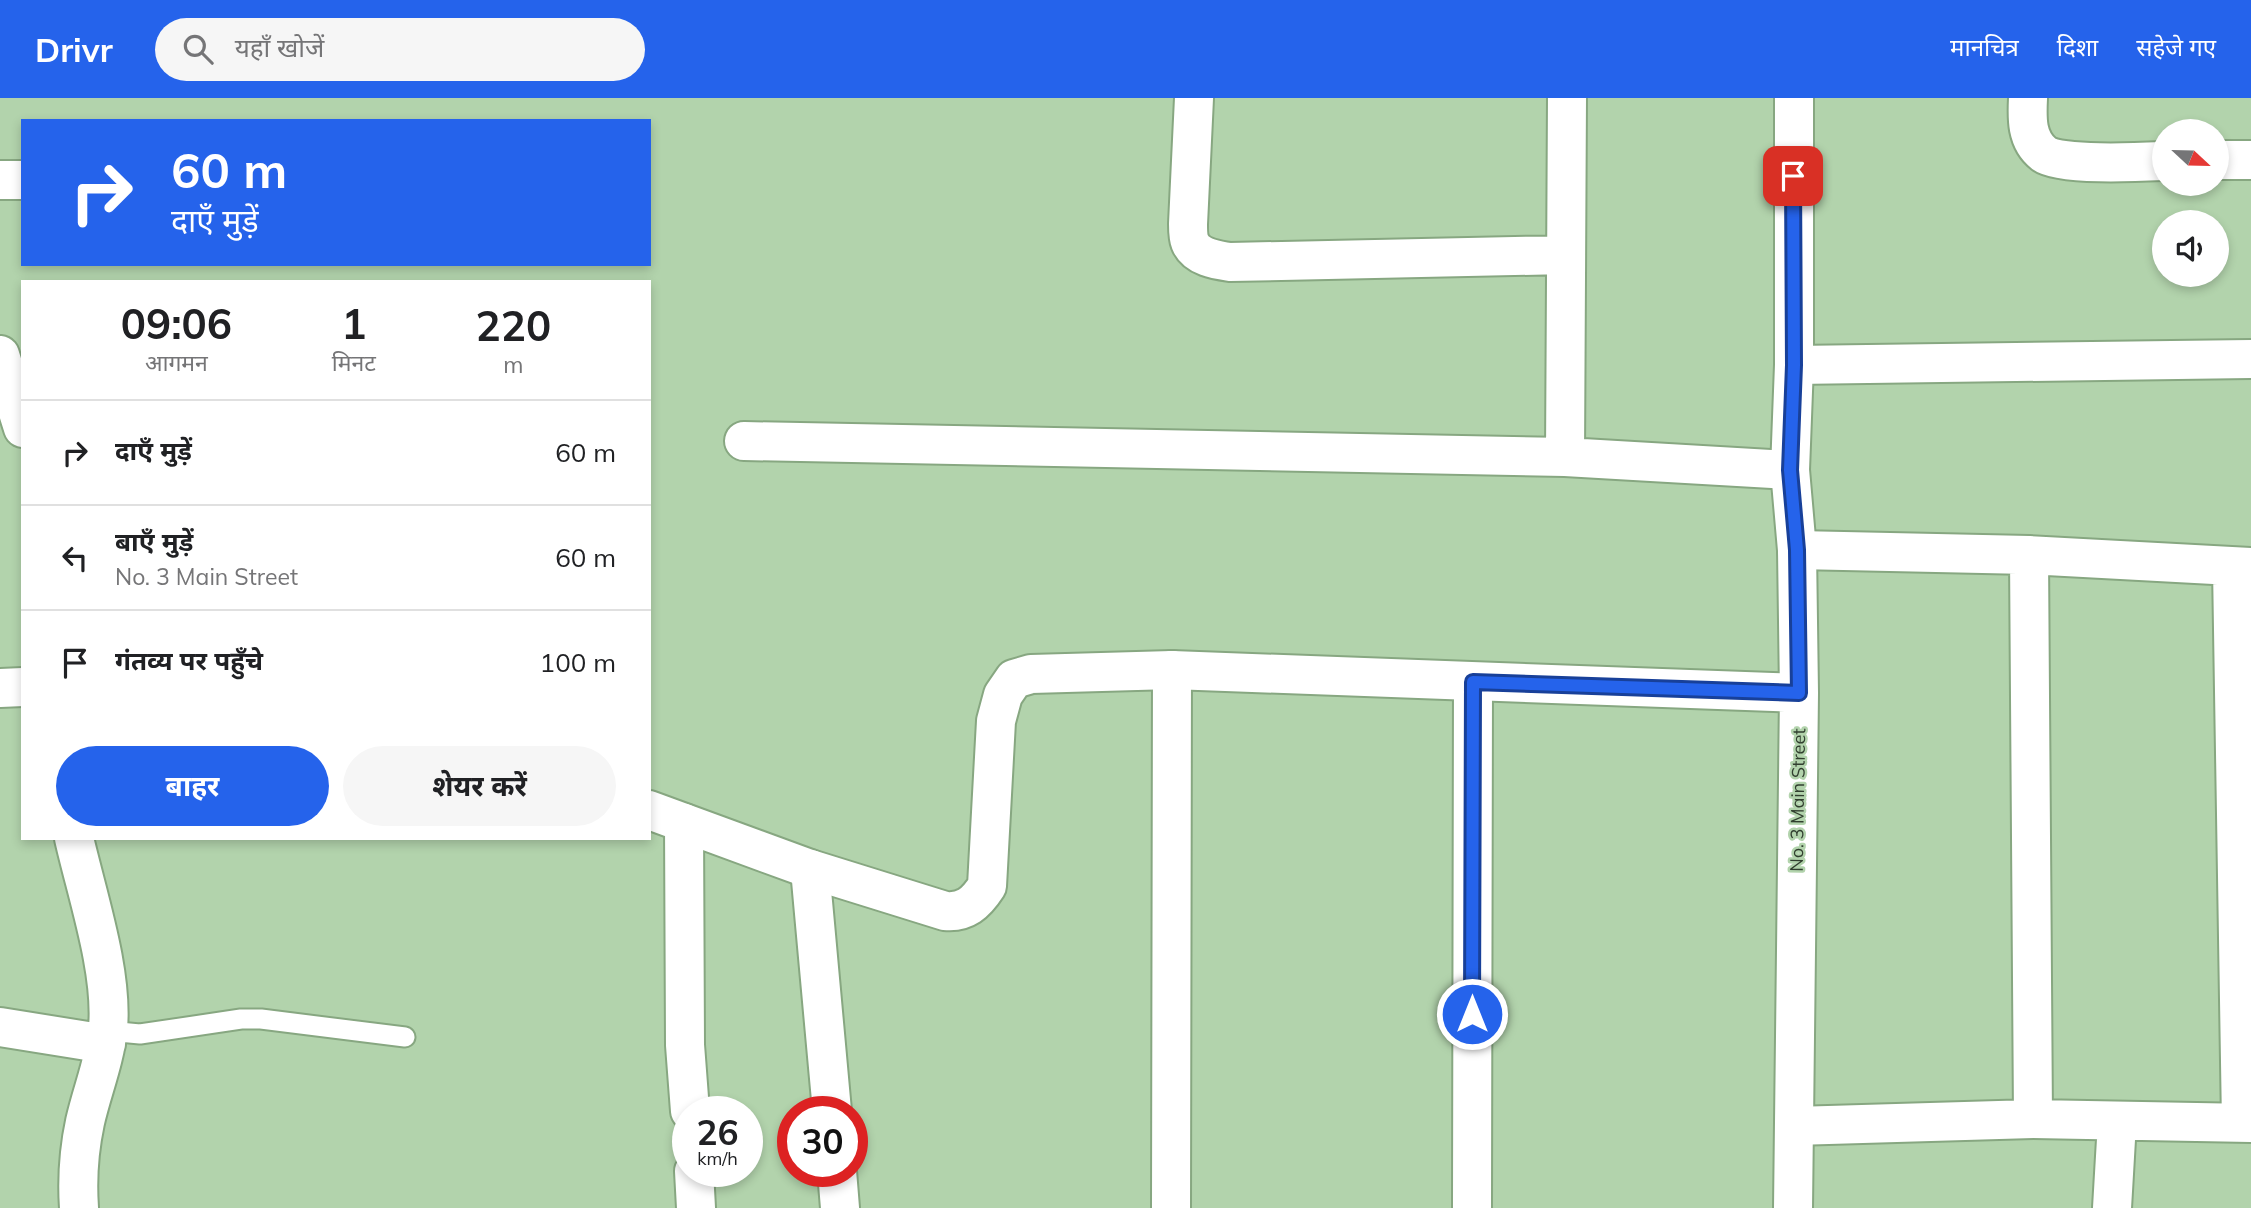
<!DOCTYPE html>
<html lang="hi">
<head>
<meta charset="utf-8">
<style>
	:root { --surface:#fff; --page:#f6f6f6; --text:#202124; --muted:#757577; --line:#e0e0e0; --accent:#2563eb }
	body { margin:0; font-family:Mulish,"Noto Sans Devanagari",sans-serif; background:var(--page); color:var(--text); height:100vh; display:flex; flex-direction:column; font-size:26px; white-space:nowrap }
	* { box-sizing:border-box; margin:0 }
	p { font-size:23px; color:var(--muted) }
	.icon { flex:none; width:38px; height:38px; fill:none; stroke:currentColor; stroke-width:2; stroke-linecap:round; stroke-linejoin:round }
	.map { position:relative; flex:1; overflow:hidden }
	.sheet { position:absolute; left:21px; top:182px; width:630px; height:560px; display:flex; flex-direction:column; background:var(--surface); border-radius:0px; box-shadow:0 4px 10px #0003 }
	.sheet>* { flex:none }
	.banner { position:absolute; left:21px; top:21px; width:630px; height:147px; border-radius:0px; box-shadow:0 4px 10px #0003; background:#2563eb; color:#fff; overflow:hidden }
	.needle { width:46px; rotate:112deg }
	.buttons { position:absolute; left:2152px; top:21px; display:grid; gap:14px }
	.buttons a { display:grid; place-items:center; width:77px; height:77px; border-radius:50%; background:var(--surface); box-shadow:0 4px 10px #0003; font-size:35px }
	.speed { position:absolute; left:672px; top:998px; display:flex; gap:14px; font-size:35px; font-weight:700; text-align:center }
	.speed>* { display:grid; place-content:center; width:91px; height:91px; border-radius:50%; background:var(--surface); box-shadow:0 4px 10px #0003; line-height:1 }
	.speed small { font-size:18px; font-weight:400 }
	.speed .limit { border:10px solid #d22; background:#fff; color:#111 }
	.pin { position:absolute; display:grid; place-items:center; width:60px; height:60px; color:#fff; margin:-30px; border-radius:14px; box-shadow:0 4px 10px #0006 }
	.me { position:absolute; width:77px; margin:-38px; rotate:0deg; stroke-linejoin:round; filter:drop-shadow(0 0 5px #0008) }
	.turn { display:flex; align-items:center; gap:24px; height:147px; padding:0 35px; font-size:32px }
	.turn .icon { width:91px; height:91px; stroke-width:2.5 }
	.turn b { display:block; font-size:49px; line-height:60px }
	.eta { display:flex; justify-content:space-evenly; align-items:center; height:119px; text-align:center }
	.eta b { font-size:42px; font-weight:700; line-height:49px }
	.primary-button { display:flex; gap:14px; margin-top:auto; padding:14px 35px }
	.primary-button a { flex:1; height:80px; border-radius:42px; background:var(--accent); color:#fff; font-size:28px; font-weight:700; line-height:80px; text-align:center }
	.primary-button a+a { background:var(--page); color:var(--text) }
	ul { padding:0; list-style:none }
	li { display:flex; align-items:center; gap:21px; height:105px; padding:0 35px; border-top:2px solid var(--line) }
	li div { flex:1 }
	li b { display:block; font-size:26px }
	li em { font-style:normal }
	header { display:flex; align-items:center; gap:42px; box-sizing:border-box; height:98px; padding:0 35px; background:var(--accent); color:#fff }
	header strong { font-size:33px }
	nav { display:flex; gap:38px; margin-inline-start:auto; font-size:24px }
	.search { width:490px; height:63px; background:var(--page); display:flex; align-items:center; gap:18px; box-sizing:border-box; padding:0 24px; border-radius:38px; color:var(--muted); font-size:26px }
	.map>svg:first-child { display:block }
</style>
</head>
<body>
<header>
<strong>Drivr</strong>
<div class="search"><svg class="icon" aria-label="search" viewBox="0 0 24 24"><circle cx="10" cy="10" r="6"/><path d="M15 15l6 6"/></svg>यहाँ खोजें</div>
<nav><a>मानचित्र</a><a>दिशा</a><a>सहेजे गए</a></nav>
</header>
<div class="map">
<svg width="2251" height="1110" viewBox="0 0 2251 1110">
	<rect width="100%" height="100%" fill="#b2d3ac"/>
	<g fill="none" stroke-linecap="round" stroke-linejoin="round">
		<defs>
			<path id="lane" d="M108 933 140 936 241 921H261L405 939"/>
			<path id="street" d="M1194 0 1188 126C1188 131 1188 139 1190 144 1196 159 1216 162 1230 164L1566 157
				M2028 0C2027 20 2026 42 2044 56 2060 68 2142 64 2165 63
				M2217 62H2251
				M0 82H23
				M0 257 23 330
				M1794 267 2251 261
				M744 343 1565 359 1790 372
				M1565 359 1567 0
				M1797 452 2029 457 2251 469
				M2029 457 2033 1021
				M2232 469 2241 1025
				M684 725 685 947 690 1013
				M74 740C87 797 113 873 108 930 105 962 92 993 85 1024 79 1052 77 1081 79 1110
				M810 771 832 1013
				M0 929 106 946
				M1794 1028 2033 1021 2251 1025
				M694 1073 696 1110
				M837 1073 840 1110
				M1171 1110 1172 572
				M1472 1110 1473 584
				M2112 1110 2117 1024"/>
			<path id="secondary" d="M0 590 23 589
				M649 712 810 771 945 813C965 815 976 805 987 788L996 623 1003 597 1014 581 1031 576 1172 572 1799 595
				M1793 1110 1799 595 1797 452 1790 372 1794 267V0"/>
		</defs>
		<use href="#lane" stroke="#87a781" stroke-width="23"/>
		<use href="#street" stroke="#87a781" stroke-width="42"/>
		<use href="#secondary" stroke="#87a781" stroke-width="42"/>
		<use href="#lane" stroke="#fff" stroke-width="19"/>
		<use href="#street" stroke="#fff" stroke-width="38"/>
		<use href="#secondary" stroke="#fff" stroke-width="38"/>
	</g>
	<g fill="none" stroke-linecap="round" stroke-linejoin="round">
		<defs>
			<path id="route" d="M1472 916 1473 584 1799 595 1797 452 1790 372 1794 267 1793 78"/>
		</defs>
		<use href="#route" stroke="#184099" stroke-width="18"/>
		<use href="#route" stroke="#2563eb" stroke-width="12"/>
	</g>
	<g text-anchor="middle" stroke-width="5" stroke-linejoin="round" paint-order="stroke">
		<g font-size="18" fill="#313f2f" stroke="#b2d3ac">
			<text transform="translate(1798 702) rotate(-89)" y="6">No. 3 Main Street</text>
		</g>
	</g>
</svg>
<div class="buttons">
<a><svg class="needle" viewBox="-14 -14 28 28"><path d="M0-13l5 13h-10z" fill="#e53935"/><path d="M0 13l5-13h-10z" fill="#757577"/></svg></a>
<a><svg class="icon" aria-label="sound" viewBox="0 0 24 24"><path d="M4 9h4l5-4v14l-5-4H4zM17 9q2 3 0 6"/></svg></a>
</div>
<div class="speed"><div>26<small>km/h</small></div><div class="limit">30</div></div>
<div class="pin" style="left:1793px;top:78px;background:#d93025"><svg class="icon" aria-label="arrive" viewBox="0 0 24 24"><path d="M6 21V4h12l-3 4 3 4H6"/></svg></div>
<svg class="me" style="left:1472px;top:916px" viewBox="-20 -20 40 40"><circle r="17" fill="#2563eb" stroke="#fff" stroke-width="3"/><path d="M0-11L8 9 0 5-8 9z" fill="#fff"/></svg>
<div class="banner">
<div class="turn"><svg class="icon" aria-label="right" viewBox="0 0 24 24"><path d="M7 20v-9h11M14 6l5 5-5 5"/></svg><div><b>60 m</b>दाएँ मुड़ें</div></div>
</div>
<section class="sheet">
<div class="eta">
<div><b>09:06</b><p>आगमन</p></div>
<div><b>1</b><p>मिनट</p></div>
<div><b>220</b><p>m</p></div>
</div>
<ul>
<li><svg class="icon" aria-label="right" viewBox="0 0 24 24"><path d="M7 20v-9h11M14 6l5 5-5 5"/></svg><div><b>दाएँ मुड़ें</b></div><em>60 m</em></li>
<li><svg class="icon" aria-label="left" viewBox="0 0 24 24"><path d="M17 20v-9H6M10 6l-5 5 5 5"/></svg><div><b>बाएँ मुड़ें</b><p>No. 3 Main Street</p></div><em>60 m</em></li>
<li><svg class="icon" aria-label="arrive" viewBox="0 0 24 24"><path d="M6 21V4h12l-3 4 3 4H6"/></svg><div><b>गंतव्य पर पहुँचे</b></div><em>100 m</em></li>
</ul>
<div class="primary-button"><a>बाहर</a><a>शेयर करें</a></div>
</section>
</div>
</body>
</html>
